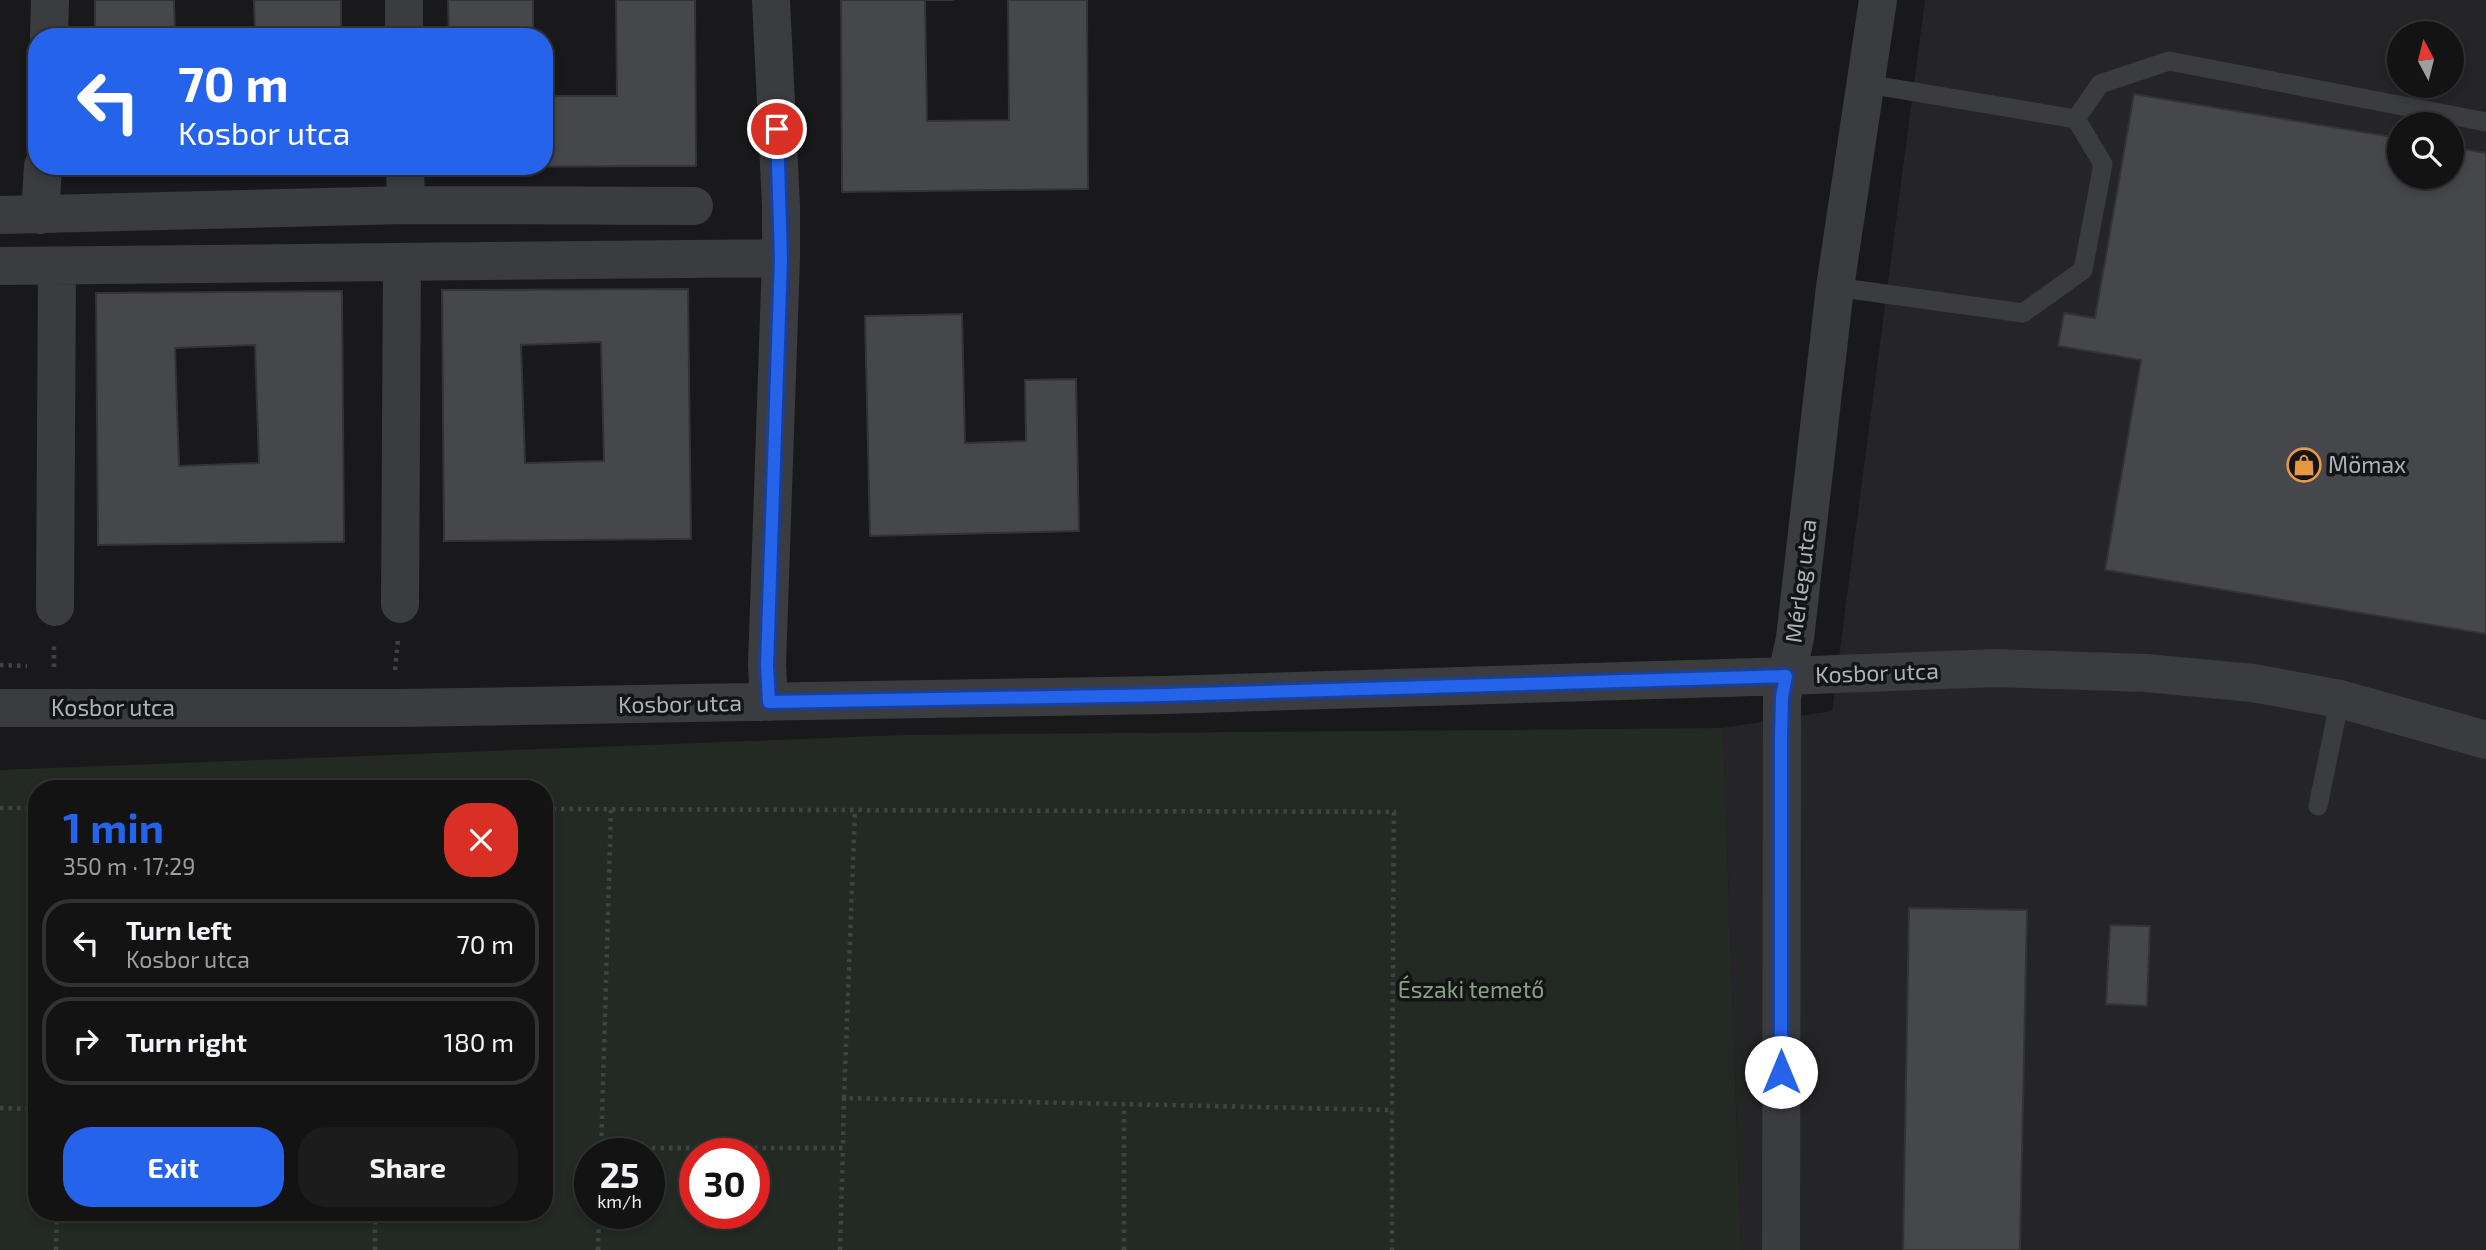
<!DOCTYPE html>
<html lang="en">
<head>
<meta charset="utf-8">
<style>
	:root { --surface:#131314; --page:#1c1c1d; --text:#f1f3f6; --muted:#9d9ea0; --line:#323234; --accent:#2563eb }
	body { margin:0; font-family:"Exo 2",sans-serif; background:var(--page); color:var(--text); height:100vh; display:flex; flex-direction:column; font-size:26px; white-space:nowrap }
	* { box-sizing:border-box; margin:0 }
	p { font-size:23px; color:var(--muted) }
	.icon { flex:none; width:38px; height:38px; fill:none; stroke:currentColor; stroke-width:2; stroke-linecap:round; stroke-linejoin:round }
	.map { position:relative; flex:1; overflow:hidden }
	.panel { position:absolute; left:28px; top:780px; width:525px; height:441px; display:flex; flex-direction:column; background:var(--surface); border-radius:28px; box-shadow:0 4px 10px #0003,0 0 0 2px var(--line) }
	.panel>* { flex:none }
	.guide { position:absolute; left:28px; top:28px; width:525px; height:147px; border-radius:28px; box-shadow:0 4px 10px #0003,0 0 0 2px var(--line); background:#2563eb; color:#fff; overflow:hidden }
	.needle { width:46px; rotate:353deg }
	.buttons { position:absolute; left:2387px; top:21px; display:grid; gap:14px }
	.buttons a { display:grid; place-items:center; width:77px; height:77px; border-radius:50%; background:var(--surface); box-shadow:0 4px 10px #0003,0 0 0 2px var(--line); font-size:35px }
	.speed { position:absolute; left:574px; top:1138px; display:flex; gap:14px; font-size:35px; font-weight:700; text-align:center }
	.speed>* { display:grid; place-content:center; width:91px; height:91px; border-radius:50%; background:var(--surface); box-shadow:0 4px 10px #0003,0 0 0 2px var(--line); line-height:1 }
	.speed small { font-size:18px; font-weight:400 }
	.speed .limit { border:10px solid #d22; background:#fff; color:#111 }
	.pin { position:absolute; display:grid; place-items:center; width:60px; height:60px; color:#fff; margin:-30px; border:4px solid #fff; border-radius:50%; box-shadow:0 2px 7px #0007 }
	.me { position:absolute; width:77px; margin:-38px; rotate:0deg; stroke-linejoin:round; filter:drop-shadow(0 0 5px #0008) }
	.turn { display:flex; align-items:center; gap:24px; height:147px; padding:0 35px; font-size:32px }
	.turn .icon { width:91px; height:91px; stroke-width:2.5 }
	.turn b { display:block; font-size:49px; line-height:60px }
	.round { display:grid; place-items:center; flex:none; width:74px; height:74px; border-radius:28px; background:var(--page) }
	.overview { display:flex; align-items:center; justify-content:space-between; height:119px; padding:0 35px }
	h1 { font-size:42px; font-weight:700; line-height:52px; color:var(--accent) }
	.button { display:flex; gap:14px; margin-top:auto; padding:14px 35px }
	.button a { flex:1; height:80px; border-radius:28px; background:var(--accent); color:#fff; font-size:28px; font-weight:700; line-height:80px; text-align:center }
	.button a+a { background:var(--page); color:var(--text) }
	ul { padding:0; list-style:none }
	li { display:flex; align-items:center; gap:21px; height:88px; margin:0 14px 10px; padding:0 21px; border:4px solid var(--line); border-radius:28px }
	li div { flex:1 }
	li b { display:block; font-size:26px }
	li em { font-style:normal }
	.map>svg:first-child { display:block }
</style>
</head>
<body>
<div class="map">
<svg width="2486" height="1250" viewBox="0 0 2486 1250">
	<rect width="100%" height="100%" fill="#19191b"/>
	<path fill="#252528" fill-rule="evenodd" d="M1925 0H2486V1250H1741L1723 728 1832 711ZM2399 33H2452V86H2399ZM2399 124H2452V177H2399Z"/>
	<path fill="#232a23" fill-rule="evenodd" d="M1723 728 1741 1250H0V770L904 735ZM37 789H544V1213H37ZM590 1153H649V1213H590ZM695 1153H754V1213H695Z"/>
	<path fill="#46474b" stroke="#333336" stroke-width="2" fill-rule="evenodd" d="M95 0H174L175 37H95Z
		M254 0H341V37H255Z
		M448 0H533V37H449Z
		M616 0H695L696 166 450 167 544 166V96H617Z
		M841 0H954H925L927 121 1009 120 1008 0H1087L1088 189 842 192Z
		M2134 94 2399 138V177H2452V147L2486 153V634L2105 570 2141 360 2058 346 2064 313 2095 318Z
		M688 289 691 539 444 541 442 290ZM601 342 604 461 525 463 521 345Z
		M342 291 344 542 98 545 96 293ZM255 345 259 463 179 466 175 348Z
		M962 314 965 443 1026 441 1025 380 1076 379 1079 531 870 536 865 316Z
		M1909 908 2027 910 2020 1250H1903Z
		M2110 925 2150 926 2147 1006 2106 1004Z"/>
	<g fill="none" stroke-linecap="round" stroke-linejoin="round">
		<path stroke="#404346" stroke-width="4.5" stroke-dasharray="3.5 5" stroke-linecap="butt" d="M0 665 27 666
			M54 667V643
			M395 670 398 640
			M0 808H37
			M544 809 1394 812 1392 1110
			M844 1098 855 810
			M0 1108 37 1109
			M601 1148H843L844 1098 1392 1110V1250
			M601 1153 611 810
			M56 1250 57 1213
			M375 1250V1213
			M598 1250 599 1213
			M840 1250 843 1148
			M1124 1250V1104"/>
		<path stroke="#3a3c3f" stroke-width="19" d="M2076 119 2100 84 2169 61 2486 122
			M1835 287 2023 313 2083 270 2103 164 2076 119 1867 84
			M2318 806 2340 699"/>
		<path stroke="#3a3c3f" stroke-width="38" d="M404 0V37
			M49 37 50 0
			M405 166 406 205
			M0 215 406 205 694 206
			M40 215 43 166
			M0 266 781 258
			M400 604 402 262
			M55 607 57 266
			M769 702 767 665 781 258V206L771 0
			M0 708H400L1165 695 1786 676 1996 668 2146 673 2253 683 2340 699 2486 740
			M1781 1250 1782 697 1795 638 1835 287 1878 0"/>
	</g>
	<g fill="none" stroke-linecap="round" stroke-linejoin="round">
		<defs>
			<path id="route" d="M777 129 781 258 767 665 769 702 1165 695 1786 676 1782 697 1781 737V1072"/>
		</defs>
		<use href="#route" stroke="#184099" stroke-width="18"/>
		<use href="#route" stroke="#2563eb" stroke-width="12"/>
	</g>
	<defs>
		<symbol id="shop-ring" viewBox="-11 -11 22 22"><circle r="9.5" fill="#141416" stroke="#e89743" stroke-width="1.5"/><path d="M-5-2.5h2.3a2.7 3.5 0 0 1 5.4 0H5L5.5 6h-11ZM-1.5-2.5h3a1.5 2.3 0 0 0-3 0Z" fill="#e89743"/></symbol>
	</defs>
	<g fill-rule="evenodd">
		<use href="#shop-ring" x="2285" y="446" width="38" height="38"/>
	</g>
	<g text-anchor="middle" stroke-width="7" stroke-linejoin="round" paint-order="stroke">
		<g font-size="23" fill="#acb2b9" stroke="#141416" text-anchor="start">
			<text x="2328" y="473">Mömax</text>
		</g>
		<g font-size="23" fill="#acb2b9" stroke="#141416">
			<text transform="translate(1801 581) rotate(-83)" y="8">Mérleg utca</text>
			<text transform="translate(1877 673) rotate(-2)" y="8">Kosbor utca</text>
			<text transform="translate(680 704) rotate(-1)" y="8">Kosbor utca</text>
			<text x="113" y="716">Kosbor utca</text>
		</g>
		<g font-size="23" fill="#87a384" stroke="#141416">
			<text x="1471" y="998">Északi temető</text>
		</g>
	</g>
</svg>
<div class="buttons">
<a><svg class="needle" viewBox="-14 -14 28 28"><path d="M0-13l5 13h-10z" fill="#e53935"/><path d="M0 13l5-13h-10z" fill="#9d9ea0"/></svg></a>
<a><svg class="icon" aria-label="search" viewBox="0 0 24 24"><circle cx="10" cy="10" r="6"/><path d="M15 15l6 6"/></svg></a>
</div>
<div class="speed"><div>25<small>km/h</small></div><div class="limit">30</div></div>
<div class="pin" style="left:777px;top:129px;background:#d93025"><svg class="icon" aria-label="arrive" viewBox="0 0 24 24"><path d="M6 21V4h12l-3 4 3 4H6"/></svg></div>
<svg class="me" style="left:1781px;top:1072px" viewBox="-20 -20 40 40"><circle r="19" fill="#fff"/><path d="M0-13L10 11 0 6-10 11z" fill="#2563eb"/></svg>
<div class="guide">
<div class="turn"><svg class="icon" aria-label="left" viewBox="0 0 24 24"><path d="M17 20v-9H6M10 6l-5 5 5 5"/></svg><div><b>70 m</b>Kosbor utca</div></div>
</div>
<section class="panel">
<div class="overview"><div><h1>1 min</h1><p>350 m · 17:29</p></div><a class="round" style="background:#d93025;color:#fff"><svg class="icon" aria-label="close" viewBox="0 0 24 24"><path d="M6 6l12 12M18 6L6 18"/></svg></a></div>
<ul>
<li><svg class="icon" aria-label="left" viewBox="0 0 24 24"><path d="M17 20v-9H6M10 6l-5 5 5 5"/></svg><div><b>Turn left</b><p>Kosbor utca</p></div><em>70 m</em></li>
<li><svg class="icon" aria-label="right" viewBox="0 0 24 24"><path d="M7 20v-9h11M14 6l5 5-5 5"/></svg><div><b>Turn right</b></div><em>180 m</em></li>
</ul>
<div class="button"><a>Exit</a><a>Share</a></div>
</section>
</div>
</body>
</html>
